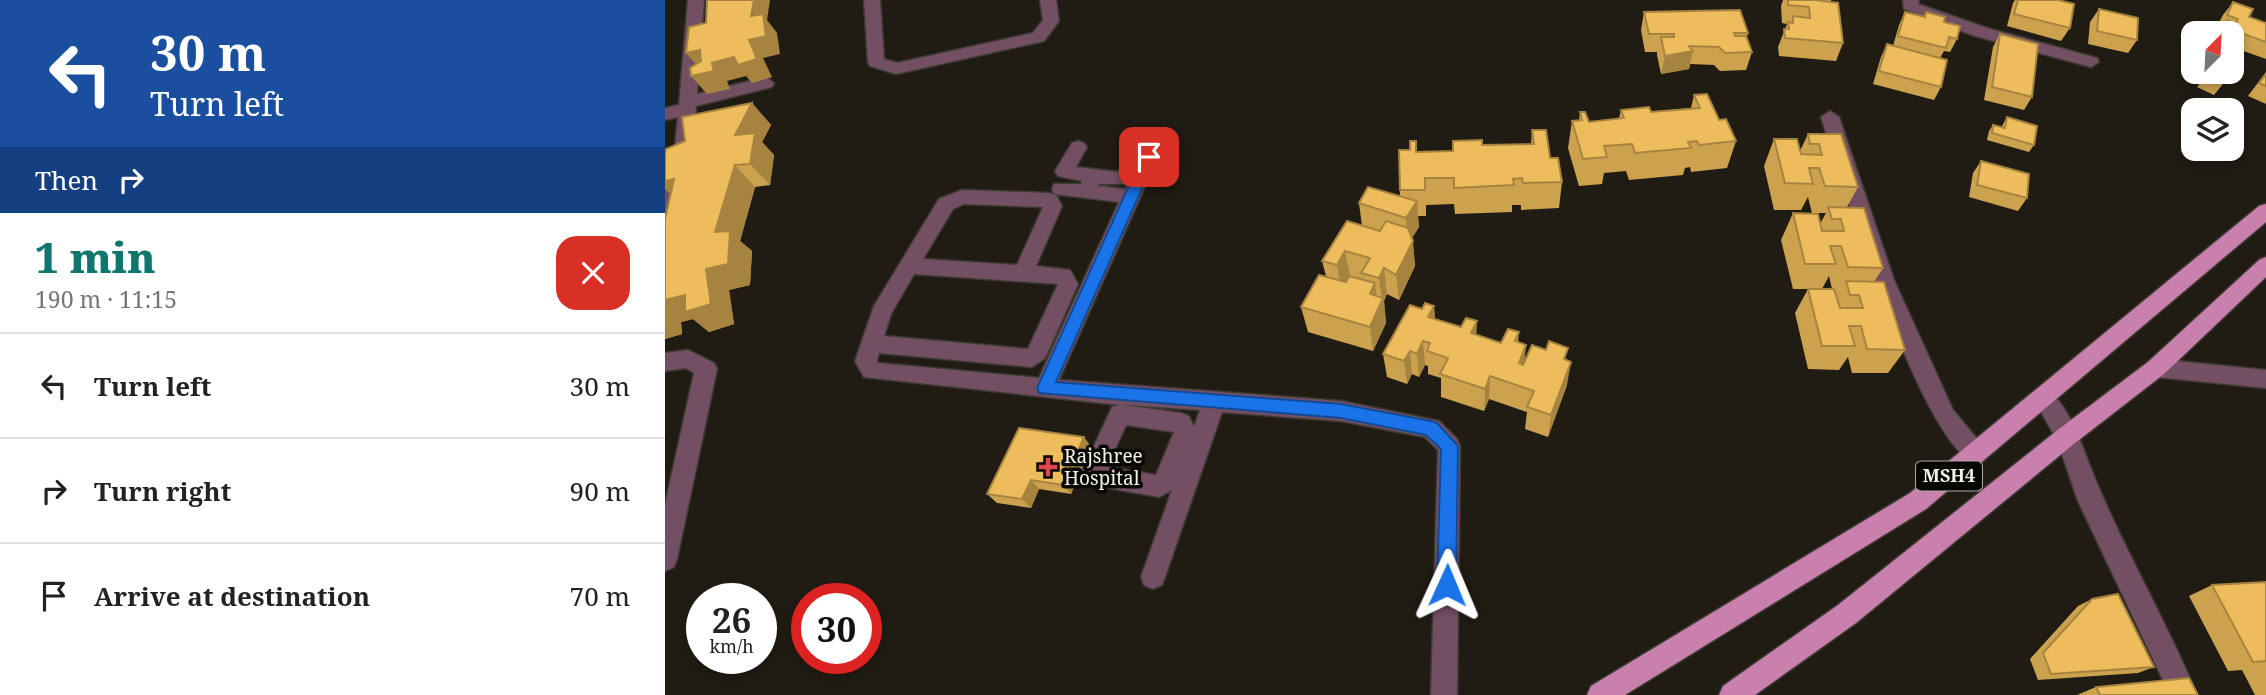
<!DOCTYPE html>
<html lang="en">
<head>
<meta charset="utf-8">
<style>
	:root { --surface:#fff; --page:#f2f2f2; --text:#222; --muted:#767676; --line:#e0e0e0; --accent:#0f766e }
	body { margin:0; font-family:"Noto Serif",serif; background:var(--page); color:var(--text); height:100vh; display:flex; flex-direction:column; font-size:26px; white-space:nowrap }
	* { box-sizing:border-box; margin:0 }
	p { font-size:23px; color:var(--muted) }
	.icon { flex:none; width:38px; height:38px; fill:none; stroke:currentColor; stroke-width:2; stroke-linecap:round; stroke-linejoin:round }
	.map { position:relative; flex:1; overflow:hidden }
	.details { display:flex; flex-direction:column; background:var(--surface); width:665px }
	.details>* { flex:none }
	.guide { background:#1a4fa0; color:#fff; overflow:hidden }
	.needle { width:46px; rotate:24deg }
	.tools { position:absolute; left:1516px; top:21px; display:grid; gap:14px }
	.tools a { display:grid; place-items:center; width:63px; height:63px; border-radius:14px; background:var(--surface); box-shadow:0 4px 10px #0003; font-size:35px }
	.speed { position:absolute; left:21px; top:583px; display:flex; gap:14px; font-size:35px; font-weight:700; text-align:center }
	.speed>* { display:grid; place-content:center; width:91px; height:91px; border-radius:50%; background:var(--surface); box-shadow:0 4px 10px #0003; line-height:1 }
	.speed small { font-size:18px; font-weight:400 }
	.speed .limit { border:10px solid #d22; background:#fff; color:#111 }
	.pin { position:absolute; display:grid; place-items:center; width:60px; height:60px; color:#fff; margin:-30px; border-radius:14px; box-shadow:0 4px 10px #0006 }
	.me { position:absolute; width:77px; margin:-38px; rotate:1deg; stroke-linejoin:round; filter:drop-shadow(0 0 5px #0008) }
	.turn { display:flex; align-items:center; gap:24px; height:147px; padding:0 35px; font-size:32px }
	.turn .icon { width:91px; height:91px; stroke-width:2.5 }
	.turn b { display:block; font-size:49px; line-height:60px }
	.then { display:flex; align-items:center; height:66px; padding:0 35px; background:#0003; gap:14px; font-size:26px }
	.round { display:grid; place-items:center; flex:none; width:74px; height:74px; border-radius:21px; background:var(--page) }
	.head { display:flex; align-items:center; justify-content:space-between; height:119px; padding:0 35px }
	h1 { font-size:42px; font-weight:800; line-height:52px; color:var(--accent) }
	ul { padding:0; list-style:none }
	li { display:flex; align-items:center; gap:21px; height:105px; padding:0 35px; border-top:2px solid var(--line) }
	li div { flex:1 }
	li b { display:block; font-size:26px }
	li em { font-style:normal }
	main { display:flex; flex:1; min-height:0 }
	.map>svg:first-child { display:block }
</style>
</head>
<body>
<main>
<section class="details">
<div class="guide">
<div class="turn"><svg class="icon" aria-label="left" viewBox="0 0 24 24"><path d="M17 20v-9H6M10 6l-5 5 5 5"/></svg><div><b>30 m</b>Turn left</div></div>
<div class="then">Then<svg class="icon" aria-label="right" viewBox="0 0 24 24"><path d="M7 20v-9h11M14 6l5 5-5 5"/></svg></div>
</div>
<div class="head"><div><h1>1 min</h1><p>190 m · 11:15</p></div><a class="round" style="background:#d93025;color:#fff"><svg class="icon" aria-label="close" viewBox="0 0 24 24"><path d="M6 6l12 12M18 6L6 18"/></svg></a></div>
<ul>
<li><svg class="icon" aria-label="left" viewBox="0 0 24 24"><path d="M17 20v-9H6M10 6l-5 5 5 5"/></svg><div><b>Turn left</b></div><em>30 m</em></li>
<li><svg class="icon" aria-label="right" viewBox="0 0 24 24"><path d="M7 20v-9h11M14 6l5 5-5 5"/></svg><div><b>Turn right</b></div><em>90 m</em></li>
<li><svg class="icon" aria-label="arrive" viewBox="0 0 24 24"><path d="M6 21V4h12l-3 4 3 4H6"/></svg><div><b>Arrive at destination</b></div><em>70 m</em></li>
</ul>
</section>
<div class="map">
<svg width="1601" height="695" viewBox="0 0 1601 695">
	<rect width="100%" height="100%" fill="#201c14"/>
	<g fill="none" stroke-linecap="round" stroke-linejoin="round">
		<defs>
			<path id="minor" d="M23 0H39L32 94 101 77 109 83 107 87 31 106 27 156 9 212 7 217 0 219V183L9 156 13 117 0 120V108L14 105Z
				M199 0H215L219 59 232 63 368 33 378 20 375 0H391L394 21 379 41 231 74 205 66 203 62Z
				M1238 0H1254L1253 4 1322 28 1432 58 1434 62 1426 67 1310 36 1239 9Z
				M1165 111 1174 117 1229 280 1288 410 1319 447 1322 454 1319 461 1311 464C1256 444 1176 179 1156 117Z
				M413 141 419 143 422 147 411 167 453 172 465 152C472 150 483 150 490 152L493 157 394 380 676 401 774 421 792 439 795 446 792 695H766L773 450 760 437 676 421 557 412 500 577 497 585 488 589 479 585 476 577 507 490 494 497 432 486 424 483 417 472 447 407 455 405 199 377 190 361 209 306 274 199 297 190 384 193 391 195 397 206 371 266 405 270 413 284 380 358 367 367 214 353 212 360 213 363 374 378 454 202 389 194 387 189 389 184H416L417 181 393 176 390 171 407 143ZM434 184H463L460 189 433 186ZM299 204 378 207 352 265 258 259 288 209ZM249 274 393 284 363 349 219 336 226 314ZM459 405H463L535 410 529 427 524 416 516 413ZM461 425 509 432 491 475 442 467Z
				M23 350 49 363 52 369 12 559 9 567 0 571V505L29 373 21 368 0 371V353Z
				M1491 359 1601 370V388L1491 377 1483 374 1480 368 1483 362Z
				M1379 389C1396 395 1410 428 1417 445 1448 532 1497 610 1532 695H1505L1413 501 1392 440 1368 398 1371 391Z"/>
			<path id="major" d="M1601 204V222L1261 509 960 695H922L926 686 1245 493 1594 206Z
				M1601 257V277L1499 374 1410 443 1191 623 1090 695H1054L1058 686 1173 605 1394 429 1483 362 1594 260Z"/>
		</defs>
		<use href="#minor" stroke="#3d3a32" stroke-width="3"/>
		<use href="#major" stroke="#3d3a32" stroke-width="3"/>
		<use href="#minor" fill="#734f64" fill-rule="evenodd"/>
		<use href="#major" fill="#ca80ad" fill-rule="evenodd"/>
	</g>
	<path fill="#cca24f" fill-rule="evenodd" d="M1118 0H1166V2L1178 43 1171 61 1114 56 1113 47 1122 24 1117 23 1116 6Z
		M1350 0H1393L1405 28 1396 41 1342 26 1348 3Z
		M1568 2 1588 9 1584 17 1601 23V59L1573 49 1569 55 1578 59 1549 95 1532 87 1544 72H1543H1566V33H1547L1550 30 1554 31 1555 29 1551 28 1558 15Z
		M1434 9 1472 40 1463 53 1423 44 1425 22Z
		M979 12 1083 33 1082 37 1087 52 1081 70 1055 71 1049 65 1025 64 1024 69 996 74 992 55V52H980L976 30Z
		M1240 12 1259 16 1261 12 1279 22 1292 39 1285 52 1279 51 1275 58 1276 87 1269 100 1208 84 1216 57 1222 44 1228 46 1234 25Z
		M1335 34 1367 97 1359 110 1319 100 1328 47Z
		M1601 72V104L1583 96Z
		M1029 95 1054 120 1071 141 1062 168 1026 172 1025 167 1020 168 1018 175 964 180 961 171 939 173 937 184 914 186 903 148 907 121 914 120 915 112 924 122 954 119 956 110 986 112 1026 108Z
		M87 103 106 125 97 142 109 155 105 185 90 187 75 241 87 251 85 285 64 290 69 324 44 332 28 319 16 322 17 334 0 339V219L20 141Z
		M1342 117 1369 145 1364 152 1322 140 1324 131 1328 125 1337 127 1338 124Z
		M867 130 885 158 897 182 894 208 856 210V205H847V212L790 214 789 204 761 205V216H753L754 227 747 238 750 266 734 300 722 294 719 301 721 323 708 351 643 332 636 307 661 276 657 261 697 226 694 203 735 196 734 150 751 152 788 151V141L817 145 866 144Z
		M1143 134H1176L1193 187 1182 207 1218 268 1209 282 1240 350 1223 373H1187L1183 357 1174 370 1143 369 1130 313 1143 289H1128L1116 240 1128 213 1155 224 1161 213H1147L1143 197 1136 210H1109L1099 166 1109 139 1135 151ZM1164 276 1167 289H1157Z
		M1316 161 1362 198 1353 211 1304 197 1308 173Z
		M769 306 770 319 812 335 836 343 854 332 853 342 860 362 901 360 902 385 883 437 860 429 862 412 824 399 819 411 776 397V378L763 374V366L760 365 754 377 747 374 742 384 722 377 718 354 757 309Z
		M419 437 426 447 406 494 374 489 366 508 332 503 322 494Z
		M1601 582V695H1590L1577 670 1563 671 1524 596 1547 585Z
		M1427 599 1489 667 1473 673 1373 680 1365 659 1413 606Z
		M1431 687 1533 695H1412Z"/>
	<path fill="#a68440" d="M89 0H105L102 20 112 33 115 54 98 58 107 77 87 83 81 76 62 81 65 89 42 94 26 76 37 71 21 53 35 50 47 63 84 40Z
		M1028 51 1024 69 996 74 1000 56Z
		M87 103 106 125 97 142 109 155 105 185 85 164 70 135Z
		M70 165 90 187 75 241 87 251 85 285 64 290 69 324 44 332 28 319 16 322 17 334 0 339V295L41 269 50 232Z
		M9 179 16 204 0 189V181Z
		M752 201 754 227 743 244 741 218Z
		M748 241 750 266 734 300 731 275Z
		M680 251 685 276 676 290 672 265Z
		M719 268 722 294 719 301 721 323 708 351 705 327 717 301 714 278Z
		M710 283 713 308 705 294Z
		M769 306 770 330 763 317Z
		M812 321 811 345 806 333Z
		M758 341 760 365 754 377 752 354Z
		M861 345 859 368 851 386 854 363Z
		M745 351 747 374 742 384 739 361Z
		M906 362 902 385 883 437 886 415Z
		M825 376 824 399 819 411 820 389Z
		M419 437 426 447 406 494 398 485Z
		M366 480 374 489 366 508 357 499Z"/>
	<path fill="#edbc5c" stroke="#a68440" stroke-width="2" d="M42 0H89L86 16 98 14 101 36 84 40 92 59 73 65 69 57 47 63 49 71 26 76 25 68 36 61 35 50 21 53 24 27 41 23Z
		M1123 0H1151L1173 3 1178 43 1120 38 1119 29H1124L1123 22 1128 23V16L1145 18 1144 7 1123 5Z
		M1353 0H1393L1409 4 1405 28 1349 14Z
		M1568 2 1588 9 1584 17 1601 23V42L1559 27 1562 20 1571 24 1573 19 1562 15Z
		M1434 9 1473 18 1472 40 1432 31Z
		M1075 10 1083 33H1069L1070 36H1081L1087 52 1060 53 1054 47 1024 46 1028 51 1000 56 996 37H1009V34H984L979 12Z
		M1240 12 1260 17 1261 12 1280 17 1279 22 1295 26 1292 39 1284 37 1281 48 1233 36Z
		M1550 30 1559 33H1547Z
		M1335 34 1373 44 1367 97 1327 87Z
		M1566 36 1579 42 1569 55 1578 59 1560 82 1542 75 1545 72H1566Z
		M1222 44 1282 60 1276 87 1214 71Z
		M1601 74V86L1594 83Z
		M1042 94 1054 120 1061 119 1071 141 1034 145 1032 141 1023 142 1026 148 970 153 967 144 939 146 942 157 918 159 907 121 917 120 915 112H920L924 122 959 118 956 110 984 107 986 112 1035 108 1029 95Z
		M87 103 70 135 90 133 85 164 70 165 50 232 65 231 63 264 41 269 46 304 20 312V295L0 300V219L9 179 0 181V154L1 149 20 141 17 117Z
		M1342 117 1372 126 1369 145 1327 133 1328 125 1340 128Z
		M867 130H881L885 158H893L897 182 858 183 857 178 848 179 849 185 789 188V178H760V190H735L734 150H745V141H751V152L788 151V141L817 140V145L869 144Z
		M1143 134H1176L1193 187 1160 186 1154 168H1144L1148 184 1120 183 1109 139H1132L1136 154 1157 155 1154 144H1145Z
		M1316 161 1364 174 1362 198 1312 185Z
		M703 187 752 201 741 218 694 203Z
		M1163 207 1199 208 1218 268 1183 267 1176 246H1165L1171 264H1140L1128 213 1153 214 1157 231H1179L1176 219H1167Z
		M682 221 715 231 721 221 743 228 748 241 731 275 719 268 714 278 696 273 705 258 680 251 672 265 657 261Z
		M654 275 681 282 684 276 710 283 705 294 718 298 705 327 636 307Z
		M1181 281 1219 282 1240 350 1202 349 1196 326H1184L1190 346H1157L1143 289H1169L1175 308H1198L1194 295H1185Z
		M760 303 769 306 763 317 796 327 801 318 812 321 806 333 836 343 843 329 854 332 850 341 861 345 854 363 858 365 867 345 881 350 884 341 903 348 899 359 906 362 886 415 862 407 869 391 825 376 820 389 775 374 783 358 762 351 765 343 758 341 752 354 745 351 739 361 718 354 745 305 757 309Z
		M354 428 419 437 398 485 366 480 357 499 322 494Z
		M1601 582V661L1588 662 1547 585Z
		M1453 594 1489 667 1386 674 1378 653 1427 599Z
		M1524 678 1533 695H1435L1431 687Z"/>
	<path fill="#1a73e8" stroke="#114b97" stroke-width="2" d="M484 152 491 157 391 382 676 404 766 421 772 423 793 446 791 585 788 591 782 594 775 591 772 585 776 449 761 435 676 418 374 393 372 388 477 157Z"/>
	<path fill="#e0444e" stroke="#080704" stroke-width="2.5" d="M379.5 456.5h7v7h7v7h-7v7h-7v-7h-7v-7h7z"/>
	<g text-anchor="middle" stroke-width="7" stroke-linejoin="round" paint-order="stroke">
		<rect fill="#080704" stroke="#acaaa5" stroke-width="2" x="1251" y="461.5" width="66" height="29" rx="5"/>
		<g font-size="18" font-weight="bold" fill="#f2f0ea">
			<text x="1284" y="482">MSH4</text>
		</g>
		<g font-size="19" fill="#f2f0ea" stroke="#080704" text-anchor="start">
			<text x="399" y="463">Rajshree<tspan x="399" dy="22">Hospital</tspan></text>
		</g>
	</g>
</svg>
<div class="tools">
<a><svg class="needle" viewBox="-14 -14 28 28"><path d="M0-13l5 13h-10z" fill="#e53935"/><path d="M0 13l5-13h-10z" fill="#767676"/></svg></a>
<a><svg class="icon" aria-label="layers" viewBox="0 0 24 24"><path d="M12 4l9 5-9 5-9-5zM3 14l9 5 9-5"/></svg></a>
</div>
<div class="speed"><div>26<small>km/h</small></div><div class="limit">30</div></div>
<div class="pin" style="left:484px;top:157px;background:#d93025"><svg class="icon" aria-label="arrive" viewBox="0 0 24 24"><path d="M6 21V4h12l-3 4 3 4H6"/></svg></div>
<svg class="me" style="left:782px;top:585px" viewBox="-20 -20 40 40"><path d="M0-17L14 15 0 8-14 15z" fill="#1a73e8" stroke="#fff" stroke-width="4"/></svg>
</div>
</main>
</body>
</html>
